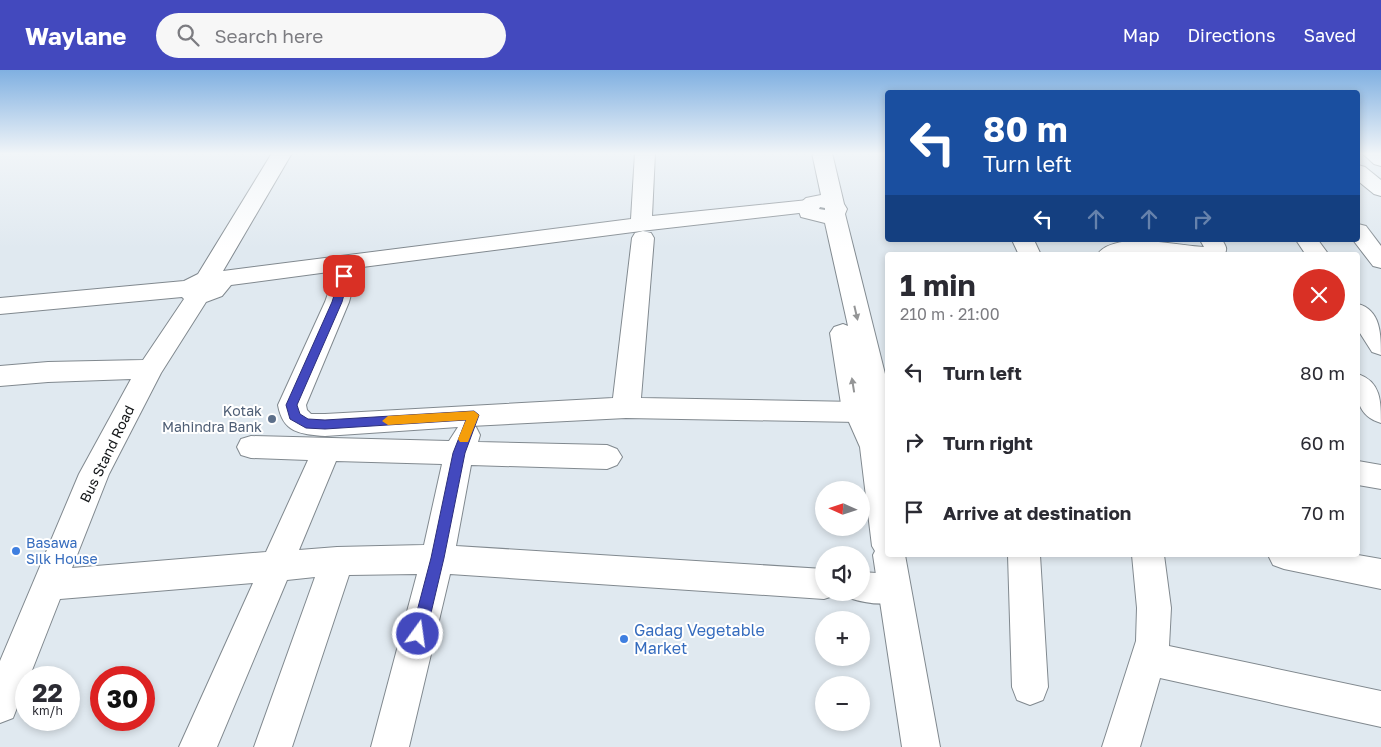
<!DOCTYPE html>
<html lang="en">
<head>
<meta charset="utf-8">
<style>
	:root { --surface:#fff; --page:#f7f7f7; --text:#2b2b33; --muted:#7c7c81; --accent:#4349be }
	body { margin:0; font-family:"Golos Text",sans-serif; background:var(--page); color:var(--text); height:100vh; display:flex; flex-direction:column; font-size:19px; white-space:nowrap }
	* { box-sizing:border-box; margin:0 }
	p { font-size:16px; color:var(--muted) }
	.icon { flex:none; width:28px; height:28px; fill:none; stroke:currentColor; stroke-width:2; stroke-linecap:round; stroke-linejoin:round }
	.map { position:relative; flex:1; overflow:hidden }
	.panel { position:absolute; left:885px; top:182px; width:475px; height:305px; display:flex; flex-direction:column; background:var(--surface); border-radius:5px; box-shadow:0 2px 8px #0003 }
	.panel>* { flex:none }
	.hud { position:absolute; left:885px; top:20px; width:475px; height:152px; border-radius:5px; box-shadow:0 2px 8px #0003; background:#1a4fa0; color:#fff; overflow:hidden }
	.needle { width:32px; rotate:273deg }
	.buttons { position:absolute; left:815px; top:411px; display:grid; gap:10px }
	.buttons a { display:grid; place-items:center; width:55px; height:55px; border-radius:50%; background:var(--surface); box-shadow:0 2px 8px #0003; font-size:25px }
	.speed { position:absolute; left:15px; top:596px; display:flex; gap:10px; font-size:25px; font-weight:700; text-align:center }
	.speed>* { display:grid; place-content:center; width:65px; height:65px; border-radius:50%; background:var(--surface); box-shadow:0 2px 8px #0003; line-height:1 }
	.speed small { font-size:12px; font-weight:400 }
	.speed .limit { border:8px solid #d22; background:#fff; color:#111 }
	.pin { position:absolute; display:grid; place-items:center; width:42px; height:42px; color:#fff; margin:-21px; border-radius:10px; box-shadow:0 2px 8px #0006 }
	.me { position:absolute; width:55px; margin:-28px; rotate:14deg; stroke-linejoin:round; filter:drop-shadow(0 0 4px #0008) }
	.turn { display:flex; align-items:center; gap:18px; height:105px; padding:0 15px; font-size:22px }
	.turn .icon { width:65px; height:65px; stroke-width:2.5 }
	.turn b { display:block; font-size:35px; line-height:42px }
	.lanes { display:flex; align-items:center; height:48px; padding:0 15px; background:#0003; justify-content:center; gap:25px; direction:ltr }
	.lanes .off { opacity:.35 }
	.round { display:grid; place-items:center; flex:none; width:52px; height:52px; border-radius:26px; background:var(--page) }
	.summary { display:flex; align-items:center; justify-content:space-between; height:85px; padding:0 15px }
	h1 { font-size:30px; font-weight:700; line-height:38px }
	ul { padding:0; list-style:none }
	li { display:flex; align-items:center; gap:15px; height:70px; padding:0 15px }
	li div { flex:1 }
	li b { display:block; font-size:19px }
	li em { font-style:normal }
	header { display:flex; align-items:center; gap:30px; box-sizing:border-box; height:70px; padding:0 25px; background:var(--accent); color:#fff }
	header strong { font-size:24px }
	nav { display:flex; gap:28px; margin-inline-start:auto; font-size:18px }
	.search { width:350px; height:45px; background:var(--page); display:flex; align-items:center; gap:12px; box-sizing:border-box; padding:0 18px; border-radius:28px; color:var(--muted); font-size:19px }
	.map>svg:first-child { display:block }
</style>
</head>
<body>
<header>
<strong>Waylane</strong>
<div class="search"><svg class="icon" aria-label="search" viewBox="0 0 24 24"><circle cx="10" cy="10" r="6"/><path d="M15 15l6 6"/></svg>Search here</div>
<nav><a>Map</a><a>Directions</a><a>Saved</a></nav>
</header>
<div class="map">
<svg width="1381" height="677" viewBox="0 0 1381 677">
	<rect width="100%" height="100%" fill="#e0e9f0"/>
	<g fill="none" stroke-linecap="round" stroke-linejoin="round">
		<defs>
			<path id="minor" d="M272 83H292L223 201 631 149 635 83H655L652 146 808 130 815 132 819 136 815 140 808 142 641 161 347 199 352 201 356 206 349 232 306 335 307 340 311 344H325L613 328 632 168 635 163 643 161 651 163 654 168 641 328 858 332 868 335 872 342 868 349 858 352 626 348 471 356 476 357 480 365 478 372 607 375 617 379 622 387 617 395 607 399 471 395 456 476 824 499V522H837L836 525 824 529 450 504 409 677H371L417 504 349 505 292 677H254L315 507 287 510 217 677H179L253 513 60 529 29 608H26V615L13 648 0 653V591L79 404 131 309 48 312 0 316V296L48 292 143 290 184 229 182 227 0 244V228L184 211 198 204ZM336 201 325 232 278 335C283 363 300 364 325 366L458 357 449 371 251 366 241 369 237 377 241 385 251 388 308 390 266 482 72 498 109 404 161 303 206 232 222 226 231 215ZM336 391 442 394 424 475 337 477 299 480Z
				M1362 83H1381V96L1374 94Z
				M1358 95 1365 97 1381 110V126L1374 124 1358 111Z
				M1358 154 1366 156 1381 176V198L1373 196 1353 170H1358Z
				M1012 170H1034L1041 185H1019Z
				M1200 170H1222C1226 176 1228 179 1224 185H1097C1113 160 1178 176 1204 177Z
				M1296 170H1318L1329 185H1306Z
				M1358 234C1381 240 1381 265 1381 285L1372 282 1358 260Z
				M1358 304C1381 312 1381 331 1381 353 1357 346 1355 326 1358 304Z
				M1358 391 1381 395V419L1358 415Z
				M1008 485H1040L1048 617 1043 630 1030 635 1017 630 1012 617Z
				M1132 485H1164L1171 538 1169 576 1381 621V657L1160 608 1140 677H1102L1136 571 1137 538Z
				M1268 485H1358L1381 489V519L1284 499 1273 495Z
				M861 502 893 504 905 508 910 519 905 530C887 536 867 534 849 528L847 522H861Z"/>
			<path id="major" d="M812 83H832L844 134 847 139 845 144 888 316V485H905L940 677H902L873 485 875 481 872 476 860 377 841 334 830 263 834 257 843 254 848 256 825 153 801 147 797 136 806 128 821 125ZM820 137 825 138V140L819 139Z"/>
		</defs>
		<use href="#minor" stroke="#81898f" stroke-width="2"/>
		<use href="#major" stroke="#81898f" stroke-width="2"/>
		<use href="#minor" fill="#fff" fill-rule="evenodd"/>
		<use href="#major" fill="#fff" fill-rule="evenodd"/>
	</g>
	<defs><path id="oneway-solid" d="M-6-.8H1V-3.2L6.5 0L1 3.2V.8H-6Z" transform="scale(1.25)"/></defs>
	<g fill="#949596">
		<use href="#oneway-solid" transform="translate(856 243) rotate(77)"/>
		<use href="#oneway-solid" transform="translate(853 315) rotate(-99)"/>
	</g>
	<linearGradient id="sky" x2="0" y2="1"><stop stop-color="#80b0e1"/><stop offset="0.47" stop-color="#f1f5f8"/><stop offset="1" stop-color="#f1f5f8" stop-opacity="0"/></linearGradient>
	<rect width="1381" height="178" fill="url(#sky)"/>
	<path fill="#4349be" stroke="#2c2f7c" d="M341 203H344L349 206 342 232 297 335 300 344 308 349 325 350 474 341 479 345 465 383 444 488 426 564 424 569 418 571 413 569 411 564 431 488 453 383 466 350 325 359 306 358 290 349 286 335 332 232Z"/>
	<path fill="#f59e0b" d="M474 341 479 345 468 372H460L458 369 466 350 388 355 382 351 388 346Z"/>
	<circle fill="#5c6f8a" stroke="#fff" stroke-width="2" cx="272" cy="349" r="5"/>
	<g fill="#3f7fe0" stroke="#fff" stroke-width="2">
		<circle cx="16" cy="481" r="5"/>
		<circle cx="624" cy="569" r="5"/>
	</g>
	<g text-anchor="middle" stroke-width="4" stroke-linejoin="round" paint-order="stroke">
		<g font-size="14" fill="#4e5e75" stroke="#fff" text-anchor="end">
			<text x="262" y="346">Kotak<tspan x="262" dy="16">Mahindra Bank</tspan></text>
		</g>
		<g font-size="14" fill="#111416" stroke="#fff">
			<text transform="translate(107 384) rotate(-64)" y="5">Bus Stand Road</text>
		</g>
		<g font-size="14" fill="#366cbe" stroke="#fff" text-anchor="start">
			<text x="26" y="478">Basawa<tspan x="26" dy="16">Silk House</tspan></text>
		</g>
		<g font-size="16" fill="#366cbe" stroke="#fff" text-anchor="start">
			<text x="634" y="566">Gadag Vegetable<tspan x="634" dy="18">Market</tspan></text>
		</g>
	</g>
</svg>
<div class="buttons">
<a><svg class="needle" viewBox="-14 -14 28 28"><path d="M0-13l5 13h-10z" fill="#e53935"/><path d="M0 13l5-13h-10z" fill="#7c7c81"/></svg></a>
<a><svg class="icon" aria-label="sound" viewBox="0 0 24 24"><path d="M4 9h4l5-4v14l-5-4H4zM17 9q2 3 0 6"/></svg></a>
<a>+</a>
<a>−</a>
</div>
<div class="speed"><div>22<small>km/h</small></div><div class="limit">30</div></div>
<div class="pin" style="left:344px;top:206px;background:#d93025"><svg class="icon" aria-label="arrive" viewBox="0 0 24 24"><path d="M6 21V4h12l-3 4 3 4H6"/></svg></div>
<svg class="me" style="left:418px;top:564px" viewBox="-20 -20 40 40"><circle r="17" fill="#4349be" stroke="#fff" stroke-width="3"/><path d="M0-11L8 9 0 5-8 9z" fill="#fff"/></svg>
<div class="hud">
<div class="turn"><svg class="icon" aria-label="left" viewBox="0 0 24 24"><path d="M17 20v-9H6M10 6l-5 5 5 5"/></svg><div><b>80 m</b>Turn left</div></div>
<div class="lanes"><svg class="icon" aria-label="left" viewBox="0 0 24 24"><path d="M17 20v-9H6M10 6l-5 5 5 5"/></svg><svg class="icon off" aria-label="ahead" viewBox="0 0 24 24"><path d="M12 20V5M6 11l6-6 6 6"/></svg><svg class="icon off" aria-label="ahead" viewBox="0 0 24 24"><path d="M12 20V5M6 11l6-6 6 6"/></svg><svg class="icon off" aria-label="right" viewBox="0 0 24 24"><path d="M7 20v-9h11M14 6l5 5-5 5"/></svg></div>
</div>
<section class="panel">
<div class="summary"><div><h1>1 min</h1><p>210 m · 21:00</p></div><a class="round" style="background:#d93025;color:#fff"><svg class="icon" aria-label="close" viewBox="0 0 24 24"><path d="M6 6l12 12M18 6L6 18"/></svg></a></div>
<ul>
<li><svg class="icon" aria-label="left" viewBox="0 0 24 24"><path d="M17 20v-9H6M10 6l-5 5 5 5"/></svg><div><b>Turn left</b></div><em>80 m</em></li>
<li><svg class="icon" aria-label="right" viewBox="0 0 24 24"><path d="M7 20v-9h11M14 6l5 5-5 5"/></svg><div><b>Turn right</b></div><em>60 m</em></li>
<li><svg class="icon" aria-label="arrive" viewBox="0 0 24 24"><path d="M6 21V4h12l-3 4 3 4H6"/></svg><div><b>Arrive at destination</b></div><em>70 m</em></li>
</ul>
</section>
</div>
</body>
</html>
